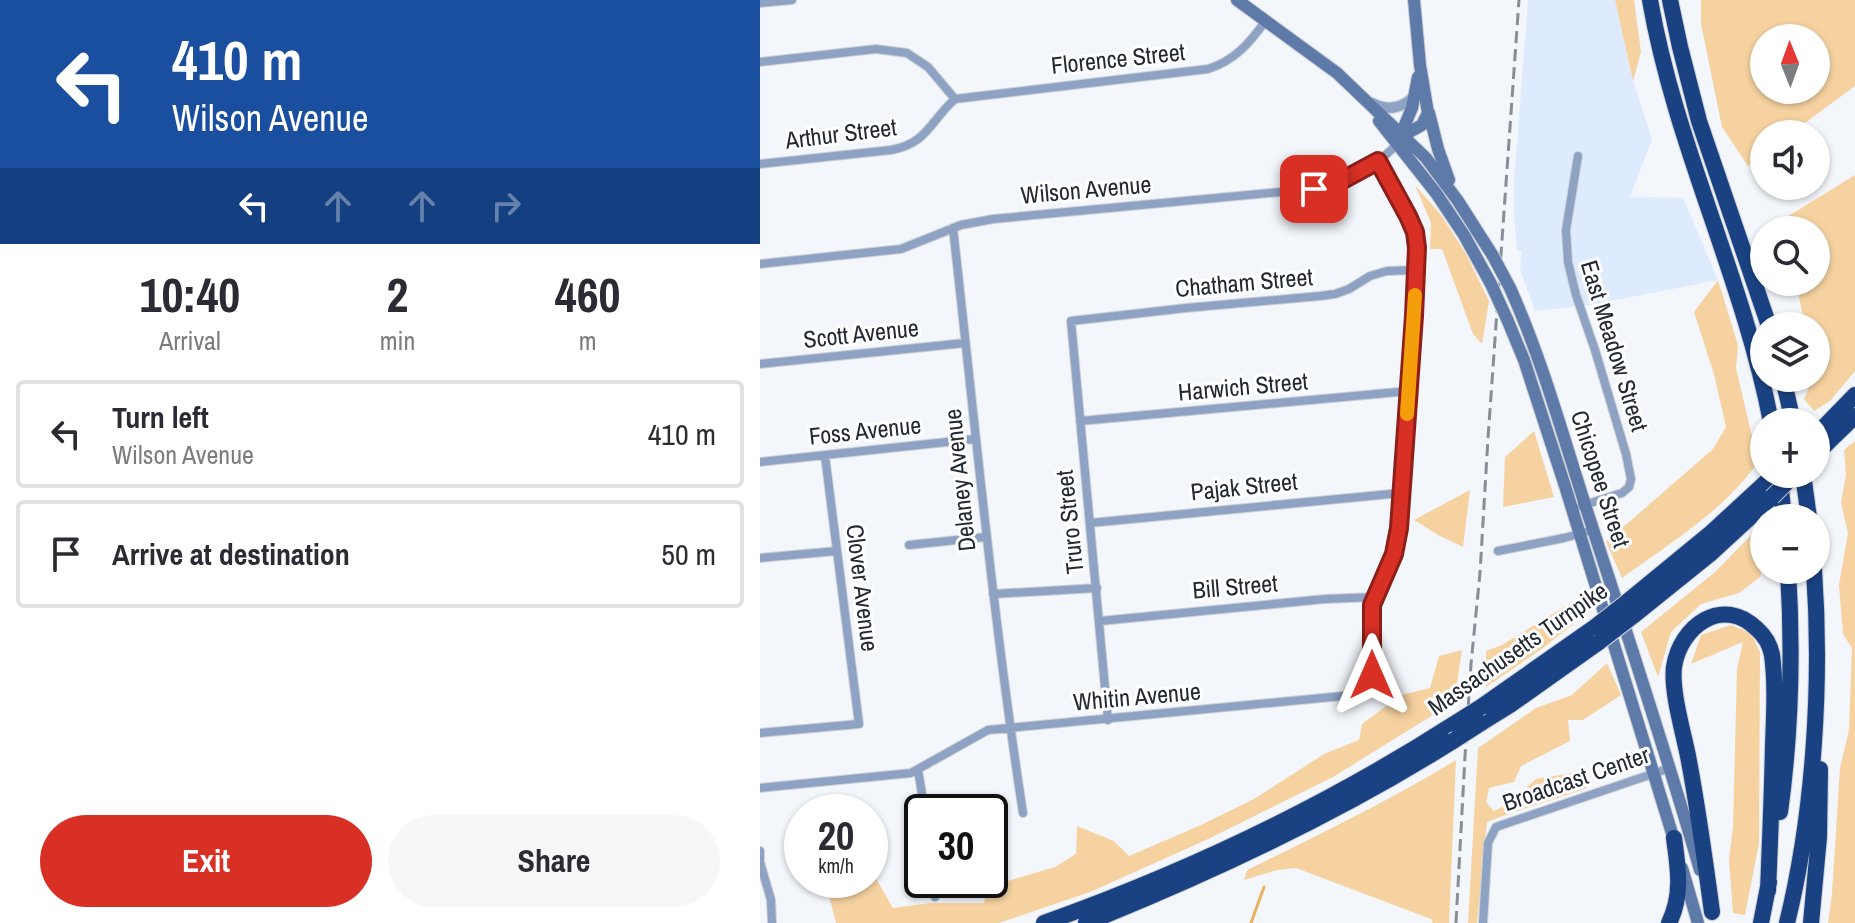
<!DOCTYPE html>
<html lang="en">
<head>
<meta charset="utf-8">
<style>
	:root { --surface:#fff; --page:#f7f7f7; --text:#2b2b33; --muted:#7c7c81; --line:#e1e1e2; --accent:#d93025 }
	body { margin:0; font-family:"Archivo Narrow",sans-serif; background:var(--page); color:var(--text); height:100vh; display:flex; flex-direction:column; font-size:30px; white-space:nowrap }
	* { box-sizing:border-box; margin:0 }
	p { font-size:26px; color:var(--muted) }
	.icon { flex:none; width:44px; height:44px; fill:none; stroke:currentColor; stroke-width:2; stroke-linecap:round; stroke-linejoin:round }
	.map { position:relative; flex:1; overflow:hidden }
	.panel { display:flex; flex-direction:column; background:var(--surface); width:760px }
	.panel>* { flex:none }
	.banner { background:#1a4fa0; color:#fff; overflow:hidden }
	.needle { width:52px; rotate:359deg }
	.controls { position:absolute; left:990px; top:24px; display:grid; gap:16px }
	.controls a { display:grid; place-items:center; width:80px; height:80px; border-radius:50%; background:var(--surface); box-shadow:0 2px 6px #0004; font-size:40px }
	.speed { position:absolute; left:24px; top:794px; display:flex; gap:16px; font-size:40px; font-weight:700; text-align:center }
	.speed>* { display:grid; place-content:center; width:104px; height:104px; border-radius:50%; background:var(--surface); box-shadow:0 2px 6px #0004; line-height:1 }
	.speed small { font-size:20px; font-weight:400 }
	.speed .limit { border:4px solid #111; border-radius:12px; background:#fff; color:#111 }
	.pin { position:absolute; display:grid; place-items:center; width:68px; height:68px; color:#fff; margin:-34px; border-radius:16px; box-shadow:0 4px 12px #0006 }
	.me { position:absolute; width:88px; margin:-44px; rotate:0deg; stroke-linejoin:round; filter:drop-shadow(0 0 6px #0008) }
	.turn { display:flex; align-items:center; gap:28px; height:168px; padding:0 40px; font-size:36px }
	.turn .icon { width:104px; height:104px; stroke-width:2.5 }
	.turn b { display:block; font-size:56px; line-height:68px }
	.lanes { display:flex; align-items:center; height:76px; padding:0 40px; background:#0003; justify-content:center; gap:40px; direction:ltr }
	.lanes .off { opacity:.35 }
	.eta { display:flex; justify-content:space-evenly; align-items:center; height:136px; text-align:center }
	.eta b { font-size:48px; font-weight:800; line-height:56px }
	.action { display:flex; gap:16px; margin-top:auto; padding:16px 40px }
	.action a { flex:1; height:92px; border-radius:48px; background:var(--accent); color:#fff; font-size:32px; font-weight:800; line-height:92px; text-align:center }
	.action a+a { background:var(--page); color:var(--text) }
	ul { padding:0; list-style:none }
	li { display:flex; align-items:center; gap:24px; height:108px; margin:0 16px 12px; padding:0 24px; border:4px solid var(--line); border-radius:8px }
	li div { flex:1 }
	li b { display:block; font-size:30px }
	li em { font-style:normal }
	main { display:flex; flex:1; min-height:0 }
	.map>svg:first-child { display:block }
</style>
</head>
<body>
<main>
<section class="panel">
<div class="banner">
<div class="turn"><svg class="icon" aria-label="left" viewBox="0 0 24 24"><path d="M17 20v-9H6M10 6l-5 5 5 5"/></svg><div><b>410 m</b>Wilson Avenue</div></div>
<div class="lanes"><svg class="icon" aria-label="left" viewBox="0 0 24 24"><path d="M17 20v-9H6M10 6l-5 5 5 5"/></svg><svg class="icon off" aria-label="ahead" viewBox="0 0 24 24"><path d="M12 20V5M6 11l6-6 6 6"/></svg><svg class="icon off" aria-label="ahead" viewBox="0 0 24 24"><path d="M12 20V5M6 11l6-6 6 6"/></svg><svg class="icon off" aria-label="right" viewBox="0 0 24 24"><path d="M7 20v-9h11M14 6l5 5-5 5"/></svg></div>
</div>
<div class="eta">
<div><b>10:40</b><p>Arrival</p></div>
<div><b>2</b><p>min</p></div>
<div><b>460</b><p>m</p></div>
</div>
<ul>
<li><svg class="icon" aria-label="left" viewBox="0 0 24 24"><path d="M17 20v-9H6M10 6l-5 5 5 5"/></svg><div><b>Turn left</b><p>Wilson Avenue</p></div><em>410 m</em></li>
<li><svg class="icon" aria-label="arrive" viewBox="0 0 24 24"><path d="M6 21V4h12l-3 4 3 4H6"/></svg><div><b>Arrive at destination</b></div><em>50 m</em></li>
</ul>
<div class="action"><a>Exit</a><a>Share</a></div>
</section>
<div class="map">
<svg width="1095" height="923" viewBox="0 0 1095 923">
	<rect width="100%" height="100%" fill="#f3f6fb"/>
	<path fill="#deeafe" d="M768 0H855L873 81 892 139 870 197 923 198 958 280 830 305 775 311 760 269 762 251H757L754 214V183Z"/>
	<path fill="#f6d2a0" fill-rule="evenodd" d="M855 0H874L881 52 873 81Z
		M941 0H1095V86L1030 134H1004V154L988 166 962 127 941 24ZM1004 38H1056V90H1004Z
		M1095 175V371L1070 401 1054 411 1044 399 1053 378H1056V326H1045L1036 282H1056V230H1025L1022 220Z
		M655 185 681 215 706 254 729 301 722 344 713 334 682 249H670L671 223Z
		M958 280 978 345 976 368 998 462C964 511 910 543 862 578L846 542 953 449 966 427 954 374 934 312Z
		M774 431 794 497 743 507 745 457Z
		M1095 441V923H1068L1072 894 1080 768 1089 730 1092 648 1083 634 1079 585 1088 533 1081 503 1086 475 1084 450Z
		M710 490 703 547 680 536 654 520Z
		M1004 522V568L1000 577 979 593 941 604 911 632 898 677 881 632 955 572Z
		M820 597 830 611 783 648 726 687V651L742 645Z
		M971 625 991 633 1000 652 999 843 985 915 973 913 969 859 973 827 977 669 983 642 931 664 941 635Z
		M702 650 694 702 573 777 446 840 330 892 239 923H76L65 880H110V868L133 908 171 903H224L227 887 295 867 316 854 317 826 354 841 369 856 441 825 494 799 564 754 599 740 602 724 641 695 670 688 679 656Z
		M847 663 861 695 823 720H808L810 741 761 766 754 782 729 788 726 802 734 811 748 804 776 779 812 773 827 788C794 800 760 809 727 822L717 923H708L718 748 776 708 812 695Z
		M696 760 689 923H673L671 919 536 868 517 870 484 880 487 870C558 835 629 801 696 760Z"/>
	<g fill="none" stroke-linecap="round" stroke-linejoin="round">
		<path stroke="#e8b261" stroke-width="3" d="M491 923 504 887"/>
		<defs>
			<path id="minor" d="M0 3 32 0
				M0 62 116 49 147 53 168 67 195 99
				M195 99 448 69C474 61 490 43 506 20
				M818 156 806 230 808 262 816 295 835 350 866 454 871 479 869 487 862 493 821 506
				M0 164 131 150C168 143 170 121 195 99
				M193 228C215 423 233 619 263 813
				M0 264 141 249 201 225 233 219 563 188C591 179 619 164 638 143
				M0 364 205 343
				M320 421 649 391
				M0 462 215 439
				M330 523 641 493
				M149 545 226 537
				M738 551 804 538 833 530
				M0 558 77 551
				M233 594 337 588
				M340 621 565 599 615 597
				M348 720 311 321 426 308 560 296 575 294 589 289 610 276 627 271 656 270
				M0 733 99 724 65 456
				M158 770 165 812
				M0 788 151 773 228 730 593 695 605 692 611 683 613 657 612 605 634 554 639 528 657 255C656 220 635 191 618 161
				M0 851V862L11 900 12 923
				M173 880 175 897
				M723 923 728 843 736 827 910 768"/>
			<path id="tertiary" d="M612 103C627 111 643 109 655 95"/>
			<path id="secondary" d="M477 0 577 73 666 158 698 201 733 256
				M669 113 678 149 689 180
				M619 121 676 193 704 235 731 284
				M644 135 662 125 668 113 660 65 654 0
				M644 135V127L652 108 658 77
				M750 288C783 361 804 440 829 517 867 634 906 751 940 870
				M747 319 764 360 805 486 915 843
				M922 868 938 923"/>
			<path id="motorway" d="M890 0C915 145 983 277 1011 422
				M910 0 920 47 939 121 1009 326
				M1023 378 1033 422
				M1056 435 1095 395
				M1056 454 1095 416
				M1043 474 1049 518
				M1020 480 1024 518
				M867 602 951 533 1015 474
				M873 616 950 554 1012 497
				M721 707 835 627
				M721 723 750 705 839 642
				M1020 812C1031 732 1033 651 1028 570
				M952 912C945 860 938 808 928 756 923 731 911 691 914 667 920 626 963 595 997 629 1004 635 1010 645 1012 655 1016 684 1014 716 1013 746 1012 794 1010 843 1008 891
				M284 923C427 872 566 806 694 724
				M326 923C453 872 577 814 693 741
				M909 923C923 895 918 867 914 838
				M1001 923 1009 882
				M1027 923C1054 813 1062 682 1054 570
				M1051 923 1059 837 1060 769"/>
		</defs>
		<use href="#minor" stroke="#ced1d7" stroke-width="10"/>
		<use href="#tertiary" stroke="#ced1d7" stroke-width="12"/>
		<use href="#secondary" stroke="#ced1d7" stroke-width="14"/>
		<use href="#motorway" stroke="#ced1d7" stroke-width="18"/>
		<use href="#minor" stroke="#8ea3c3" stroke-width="8"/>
		<use href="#tertiary" stroke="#8ea3c3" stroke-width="10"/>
		<use href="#secondary" stroke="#5d7aa9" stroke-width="12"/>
		<use href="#motorway" stroke="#1a4283" stroke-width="16"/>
		<path stroke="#898d95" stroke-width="3" stroke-dasharray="12 6" stroke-linecap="butt" d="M696 923 705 756 711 664 720 573 728 438 759 0"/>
		<defs>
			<path id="secondary-bridge" d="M733 256 750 288
				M731 284 747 319"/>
			<path id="motorway-bridge" d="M1012 497 1035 474
				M835 627 867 602
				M839 642 873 616
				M694 724 721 707
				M693 741 721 723"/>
		</defs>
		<use href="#secondary-bridge" stroke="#ced1d7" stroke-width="14" stroke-linecap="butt"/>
		<use href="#motorway-bridge" stroke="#ced1d7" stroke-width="18" stroke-linecap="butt"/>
		<use href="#secondary-bridge" stroke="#5d7aa9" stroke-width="12"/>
		<use href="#motorway-bridge" stroke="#1a4283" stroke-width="16"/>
	</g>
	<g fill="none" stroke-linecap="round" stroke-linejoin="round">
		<defs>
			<path id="route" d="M554 189 579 182 618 161 648 216 655 232 657 248 654 316 639 528 634 554 612 605V675"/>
		</defs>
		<use href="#route" stroke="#8d1f18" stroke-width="20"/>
		<use href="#route" stroke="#d93025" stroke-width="14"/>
		<path stroke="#f59e0b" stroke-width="14" d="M647 414 655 295"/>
	</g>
	<g text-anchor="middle" stroke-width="6" stroke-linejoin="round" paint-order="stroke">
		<g font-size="24" fill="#232933" stroke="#fff">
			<text transform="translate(358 59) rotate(-6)" y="8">Florence Street</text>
			<text transform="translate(81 134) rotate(-7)" y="8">Arthur Street</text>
			<text transform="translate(326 190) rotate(-5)" y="8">Wilson Avenue</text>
			<text transform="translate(484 283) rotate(-5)" y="8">Chatham Street</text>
			<text transform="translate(101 334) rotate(-6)" y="8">Scott Avenue</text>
			<text transform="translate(854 346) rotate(73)" y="8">East Meadow Street</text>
			<text transform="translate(483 387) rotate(-5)" y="8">Harwich Street</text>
			<text transform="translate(105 431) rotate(-6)" y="8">Foss Avenue</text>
			<text transform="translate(840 479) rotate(72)" y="8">Chicopee Street</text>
			<text transform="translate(200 480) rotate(-96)" y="8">Delaney Avenue</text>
			<text transform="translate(484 487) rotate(-6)" y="8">Pajak Street</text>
			<text transform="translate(310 522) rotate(-96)" y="8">Truro Street</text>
			<text transform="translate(475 587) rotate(-5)" y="8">Bill Street</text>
			<text transform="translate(102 588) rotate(83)" y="8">Clover Avenue</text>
			<text transform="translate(758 649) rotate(-35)" y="8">Massachusetts Turnpike</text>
			<text transform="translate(377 697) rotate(-5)" y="8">Whitin Avenue</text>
			<text transform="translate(816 779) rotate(-19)" y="8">Broadcast Center</text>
		</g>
	</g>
</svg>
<div class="controls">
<a><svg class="needle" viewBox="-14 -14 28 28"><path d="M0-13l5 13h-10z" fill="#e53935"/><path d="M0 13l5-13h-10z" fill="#7c7c81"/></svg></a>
<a><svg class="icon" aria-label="sound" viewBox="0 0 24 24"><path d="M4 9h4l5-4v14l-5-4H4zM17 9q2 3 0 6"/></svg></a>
<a><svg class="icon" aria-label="search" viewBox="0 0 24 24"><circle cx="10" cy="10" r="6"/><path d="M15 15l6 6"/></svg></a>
<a><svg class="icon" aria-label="layers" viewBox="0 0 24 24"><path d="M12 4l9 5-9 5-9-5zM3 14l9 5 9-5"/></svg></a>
<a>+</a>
<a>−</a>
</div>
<div class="speed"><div>20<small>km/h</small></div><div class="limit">30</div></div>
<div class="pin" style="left:554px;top:189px;background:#d93025"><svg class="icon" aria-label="arrive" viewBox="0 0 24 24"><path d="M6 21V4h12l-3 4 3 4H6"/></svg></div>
<svg class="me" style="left:612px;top:675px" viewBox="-20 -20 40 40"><path d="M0-17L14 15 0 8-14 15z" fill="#d93025" stroke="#fff" stroke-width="4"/></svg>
</div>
</main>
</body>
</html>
